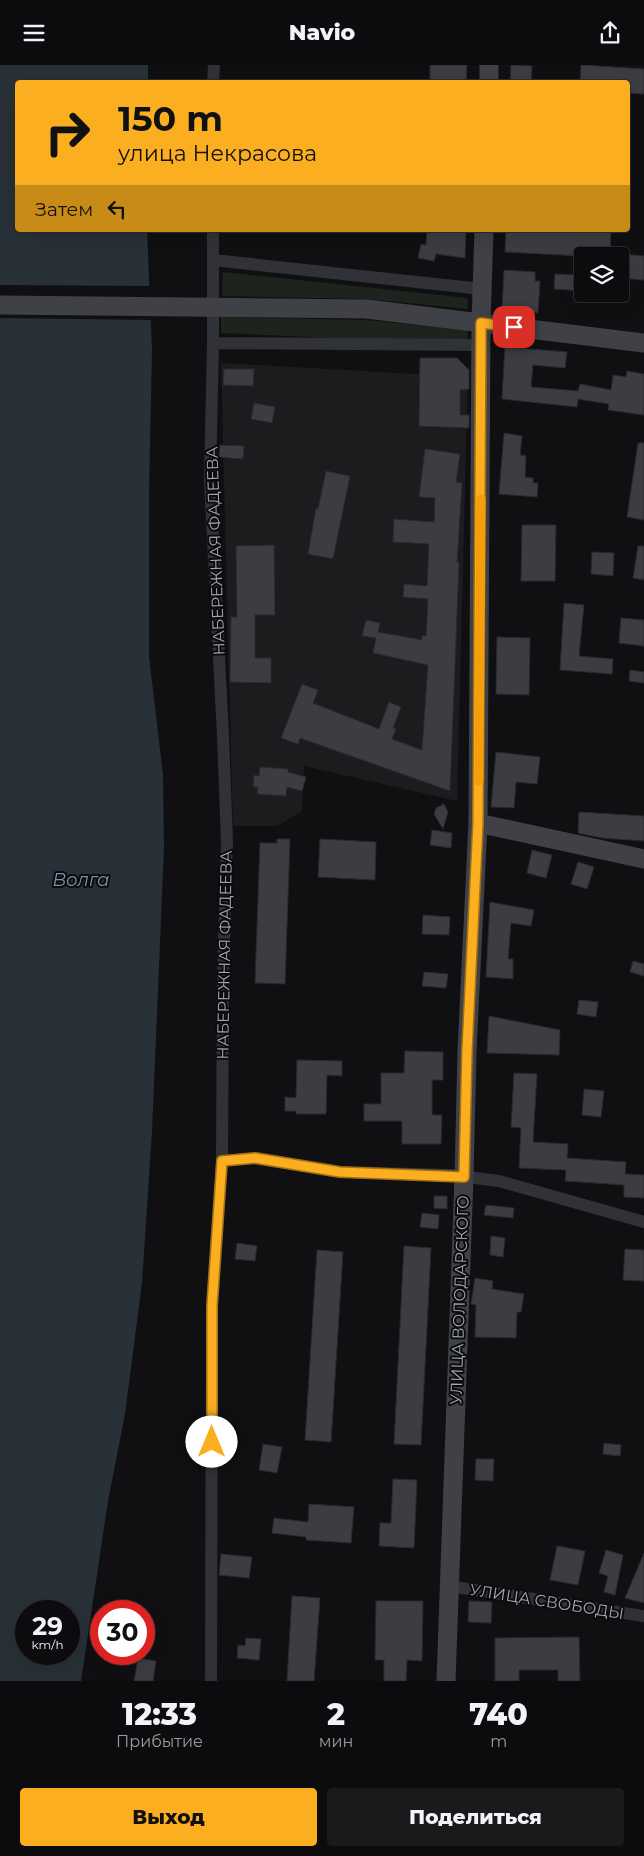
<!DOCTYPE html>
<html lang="ru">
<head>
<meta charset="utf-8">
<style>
	:root { --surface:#0c0c0e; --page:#1a1a1c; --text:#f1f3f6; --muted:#9a9b9e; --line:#2c2c2e; --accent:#fbae1f }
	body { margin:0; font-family:Montserrat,sans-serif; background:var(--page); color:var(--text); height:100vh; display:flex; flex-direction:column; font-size:19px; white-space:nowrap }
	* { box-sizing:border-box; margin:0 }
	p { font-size:16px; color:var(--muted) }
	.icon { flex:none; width:28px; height:28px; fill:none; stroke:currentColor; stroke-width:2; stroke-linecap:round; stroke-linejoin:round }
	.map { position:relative; height:1616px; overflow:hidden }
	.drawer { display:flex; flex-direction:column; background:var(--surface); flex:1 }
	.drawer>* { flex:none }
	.hud { position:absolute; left:15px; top:15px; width:615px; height:152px; border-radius:5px; box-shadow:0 5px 20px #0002,0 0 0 1px var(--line); background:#fbae1f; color:#111; overflow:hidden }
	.tools { position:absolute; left:574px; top:182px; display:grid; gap:10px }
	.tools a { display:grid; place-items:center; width:55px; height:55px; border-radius:5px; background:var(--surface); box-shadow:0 5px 20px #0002,0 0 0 1px var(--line); font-size:25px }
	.speed { position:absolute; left:15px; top:1535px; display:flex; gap:10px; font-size:25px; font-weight:700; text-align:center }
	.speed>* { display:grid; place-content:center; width:65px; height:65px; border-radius:50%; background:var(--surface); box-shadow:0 5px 20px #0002,0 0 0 1px var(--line); line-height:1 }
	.speed small { font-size:12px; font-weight:400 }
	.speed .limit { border:8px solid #d22; background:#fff; color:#111 }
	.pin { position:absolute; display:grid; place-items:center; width:42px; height:42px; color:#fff; margin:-21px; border-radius:10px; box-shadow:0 2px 8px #0006 }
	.me { position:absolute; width:55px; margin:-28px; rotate:0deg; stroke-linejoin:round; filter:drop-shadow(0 0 4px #0008) }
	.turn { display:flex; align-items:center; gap:18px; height:105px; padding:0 20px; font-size:22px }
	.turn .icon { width:65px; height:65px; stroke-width:2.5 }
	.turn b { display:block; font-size:35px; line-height:42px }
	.then { display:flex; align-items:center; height:48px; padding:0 20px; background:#0003; gap:10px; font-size:19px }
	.eta { display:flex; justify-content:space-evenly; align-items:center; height:85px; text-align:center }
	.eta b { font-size:30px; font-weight:800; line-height:35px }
	.primary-button { display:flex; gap:10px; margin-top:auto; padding:10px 20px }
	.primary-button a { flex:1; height:58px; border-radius:5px; background:var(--accent); color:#111; font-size:20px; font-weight:800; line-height:58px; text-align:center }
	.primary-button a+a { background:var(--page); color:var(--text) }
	header { display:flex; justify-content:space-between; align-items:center; height:65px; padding:0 20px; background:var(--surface); font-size:22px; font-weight:800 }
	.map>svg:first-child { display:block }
</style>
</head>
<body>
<header><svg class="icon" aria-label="menu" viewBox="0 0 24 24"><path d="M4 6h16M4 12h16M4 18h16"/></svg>Navio<svg class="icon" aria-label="share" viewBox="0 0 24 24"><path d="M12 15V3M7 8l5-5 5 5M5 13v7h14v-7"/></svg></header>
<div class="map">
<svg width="644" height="1616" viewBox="0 0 644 1616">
	<rect width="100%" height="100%" fill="#101012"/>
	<path fill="#1c1c1f" d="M221 298 468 312 457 736 304 701 302 746 277 761H233Z"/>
	<path fill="#1c241d" d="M223 207 467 233 468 244 367 234 222 231Z
		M221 252 366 255 468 265 467 279 221 268Z"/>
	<path fill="#283137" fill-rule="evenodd" d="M0 0H148V17L18 18V165H147L152 284 149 429V591L163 710 164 783 152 1066 142 1218 125 1349 108 1436 81 1616H0ZM26 1546H69V1589H26Z"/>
	<path fill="#101012" d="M0 220 151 221 153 255 0 253Z"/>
	<path fill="#3c3d42" stroke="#2a2a2e" d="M430 0H467L466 18H430Z
		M511 0 532 1 531 18H510Z
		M581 0 644 4V29L628 28V18H580Z
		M427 165H466L465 193 436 189 434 196 418 193 421 179 426 180Z
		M506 165H611L610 187 597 186V191H581L505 187Z
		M622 189 644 191V215L620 213Z
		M504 205 535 207V216H540L538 248 502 245Z
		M555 209 582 210V226L554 224Z
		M505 282 567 287 565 303 533 300 531 322 578 326 580 319 611 325 613 310 626 312 627 306 644 309V350L608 345 609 339 578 334 577 342 502 334Z
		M420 293H457L469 305V324L460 325V350H469V363L419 361Z
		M224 304H254L253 321 223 320Z
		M254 338 275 342 272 358 251 354Z
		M504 368 522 371 520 390 526 391 525 412 533 413V418H538L537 432 499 429Z
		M638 378H644V455L627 452Z
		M220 380 244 381 243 394 219 392Z
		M425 384 460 389 456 417 462 418 457 498H459L450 726 300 673 298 679 281 673 302 619 318 625 313 638 379 664 389 637 401 642 393 663 396 664 392 674 422 685 428 600 373 588 376 573 362 571 366 555 380 558 378 567 422 575V571H426L428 534 403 532 404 519 427 521 429 479 393 477 394 454 434 457 435 433 419 432Z
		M326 406 350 411 333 494 308 489 316 443 318 444Z
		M522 460H556L555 516H521Z
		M274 480 275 550H255V593H271V618L230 617 231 552H237L236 481Z
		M638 481H644V515L633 513Z
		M592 487 614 488 613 511 591 509Z
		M564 538 584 540 579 591 613 594 612 609 560 605Z
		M621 553 644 555V581L619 578Z
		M497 572 530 573 529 630 496 629Z
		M630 605 644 607V618L629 616Z
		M496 687 540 692 537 719 516 717 514 743 491 742Z
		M260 702 288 704V707L306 712 302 726 287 722 286 731 257 729 258 722H253L254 710 259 711Z
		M444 739 448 747 443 764 434 749 436 743Z
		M579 747 644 751V776L602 773 578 768Z
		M432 765 452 768 451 783 430 780Z
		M277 774H290L285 919 255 918 260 778H277Z
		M320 774 376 777 375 815 318 812Z
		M532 785 552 790 546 813 527 808Z
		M578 797 594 802 587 824 571 819Z
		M490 837 534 845 531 861 511 858 508 894H513V914L486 912Z
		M423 850 450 852 449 870 422 869Z
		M633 896 644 899V911L630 907Z
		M424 907 448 909 446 923 422 921Z
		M579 935 598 937 596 952 577 949Z
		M489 951 560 965 559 990 487 988Z
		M405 986 443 987V1015H432V1050H442L441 1079H402V1056H364V1039H381V1008H404Z
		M297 995 342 996V1011L327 1010 326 1049H296V1046H285V1032L296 1033Z
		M514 1008 537 1009 533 1077 568 1079 567 1093 626 1097 625 1109 644 1110V1133L624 1132V1120L565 1116 566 1105 519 1103 521 1063 511 1062Z
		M584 1024 604 1026 601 1052 582 1050Z
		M434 1131H447V1144L434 1143Z
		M486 1140 514 1143 513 1153 484 1150Z
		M422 1148 439 1150 438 1164 420 1162Z
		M491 1171 505 1173 503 1192 490 1190Z
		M237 1178 257 1181 255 1196 235 1194Z
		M404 1181 431 1183 421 1380 394 1379Z
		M625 1184 644 1185V1216L623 1215Z
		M317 1185 343 1187 331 1377 305 1375Z
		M475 1213 493 1216 492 1224 524 1229 521 1247H517L516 1273 475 1272 476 1240 471 1239Z
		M604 1378 621 1380 620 1391 603 1389Z
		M263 1379 282 1382 277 1408 259 1405Z
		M476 1394H494L493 1416 475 1415Z
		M393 1414 417 1415 414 1483 379 1481 380 1458H391Z
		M309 1439 354 1442 351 1478 306 1475V1472L272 1468 274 1453 308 1457Z
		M557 1481 585 1486 578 1520 550 1515Z
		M606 1485 623 1490 615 1530 604 1527 608 1511 599 1508Z
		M644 1488V1538L625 1533Z
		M221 1489 252 1492 249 1513 219 1510Z
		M292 1531 320 1533 314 1616H287Z
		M376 1536H423L422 1596 407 1595 406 1616H384V1595H375Z
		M469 1536 492 1537 491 1558 468 1557Z
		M579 1572 580 1616H558V1605H519V1616H495V1573Z
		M246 1573 261 1574 259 1595 237 1593 238 1580 245 1581Z
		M138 1593 156 1596 153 1616H134Z"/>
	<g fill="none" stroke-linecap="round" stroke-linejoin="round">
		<path stroke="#313237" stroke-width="12" d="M213 18 214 0
			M213 195 482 224
			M213 278 482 280
			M222 1096 255 1093 340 1107 451 1110 499 1116 644 1157
			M449 1521 644 1551
			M211 1616 212 1241 222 1096 223 910 227 777 223 671 210 415 213 278V165"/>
		<path stroke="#3f4147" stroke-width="19" d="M489 18V0
			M367 244 644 278
			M478 758 644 794
			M446 1616 464 1112 467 986 478 758 481 258 484 165"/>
		<path stroke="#3f4147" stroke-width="19" d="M0 240 367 244"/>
	</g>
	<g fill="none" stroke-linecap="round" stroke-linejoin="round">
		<defs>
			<path id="route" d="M212 1377V1241L222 1096 255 1093 340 1107 464 1112 467 986 478 758 481 258 514 262"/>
		</defs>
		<use href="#route" stroke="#a37114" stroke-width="12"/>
		<use href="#route" stroke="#fbae1f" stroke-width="9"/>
		<path stroke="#f59e0b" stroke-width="9" d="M479 716 481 434"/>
	</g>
	<g text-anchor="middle" stroke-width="4" stroke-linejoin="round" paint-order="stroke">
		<g font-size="16" fill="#a0a6b3" stroke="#0b0b0c">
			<text transform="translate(215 486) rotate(-92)" y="6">НАБЕРЕЖНАЯ ФАДЕЕВА</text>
			<text transform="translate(224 890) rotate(-89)" y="6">НАБЕРЕЖНАЯ ФАДЕЕВА</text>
			<text transform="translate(459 1235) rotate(-88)" y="6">УЛИЦА ВОЛОДАРСКОГО</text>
			<text transform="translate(547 1536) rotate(9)" y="6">УЛИЦА СВОБОДЫ</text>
		</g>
		<g font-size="18" font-style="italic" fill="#7596b1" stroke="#0b0b0c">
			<text x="81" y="821">Волга</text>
		</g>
	</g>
</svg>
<div class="tools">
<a><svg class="icon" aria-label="layers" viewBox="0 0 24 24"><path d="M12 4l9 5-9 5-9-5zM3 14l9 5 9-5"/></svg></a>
</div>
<div class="speed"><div>29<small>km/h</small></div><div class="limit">30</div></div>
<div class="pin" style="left:514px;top:262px;background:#d93025"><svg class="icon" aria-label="arrive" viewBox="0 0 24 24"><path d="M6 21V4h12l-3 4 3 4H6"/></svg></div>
<svg class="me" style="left:212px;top:1377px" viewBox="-20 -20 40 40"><circle r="19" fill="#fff"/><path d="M0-13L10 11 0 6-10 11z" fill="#fbae1f"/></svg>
<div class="hud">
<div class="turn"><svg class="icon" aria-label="right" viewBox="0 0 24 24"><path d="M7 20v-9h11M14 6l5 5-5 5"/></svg><div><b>150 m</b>улица Некрасова</div></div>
<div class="then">Затем<svg class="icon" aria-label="left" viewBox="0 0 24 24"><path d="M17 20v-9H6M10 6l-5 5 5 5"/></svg></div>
</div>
</div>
<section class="drawer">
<div class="eta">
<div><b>12:33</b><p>Прибытие</p></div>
<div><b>2</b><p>мин</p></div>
<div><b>740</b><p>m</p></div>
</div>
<div class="primary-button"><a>Выход</a><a>Поделиться</a></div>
</section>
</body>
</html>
